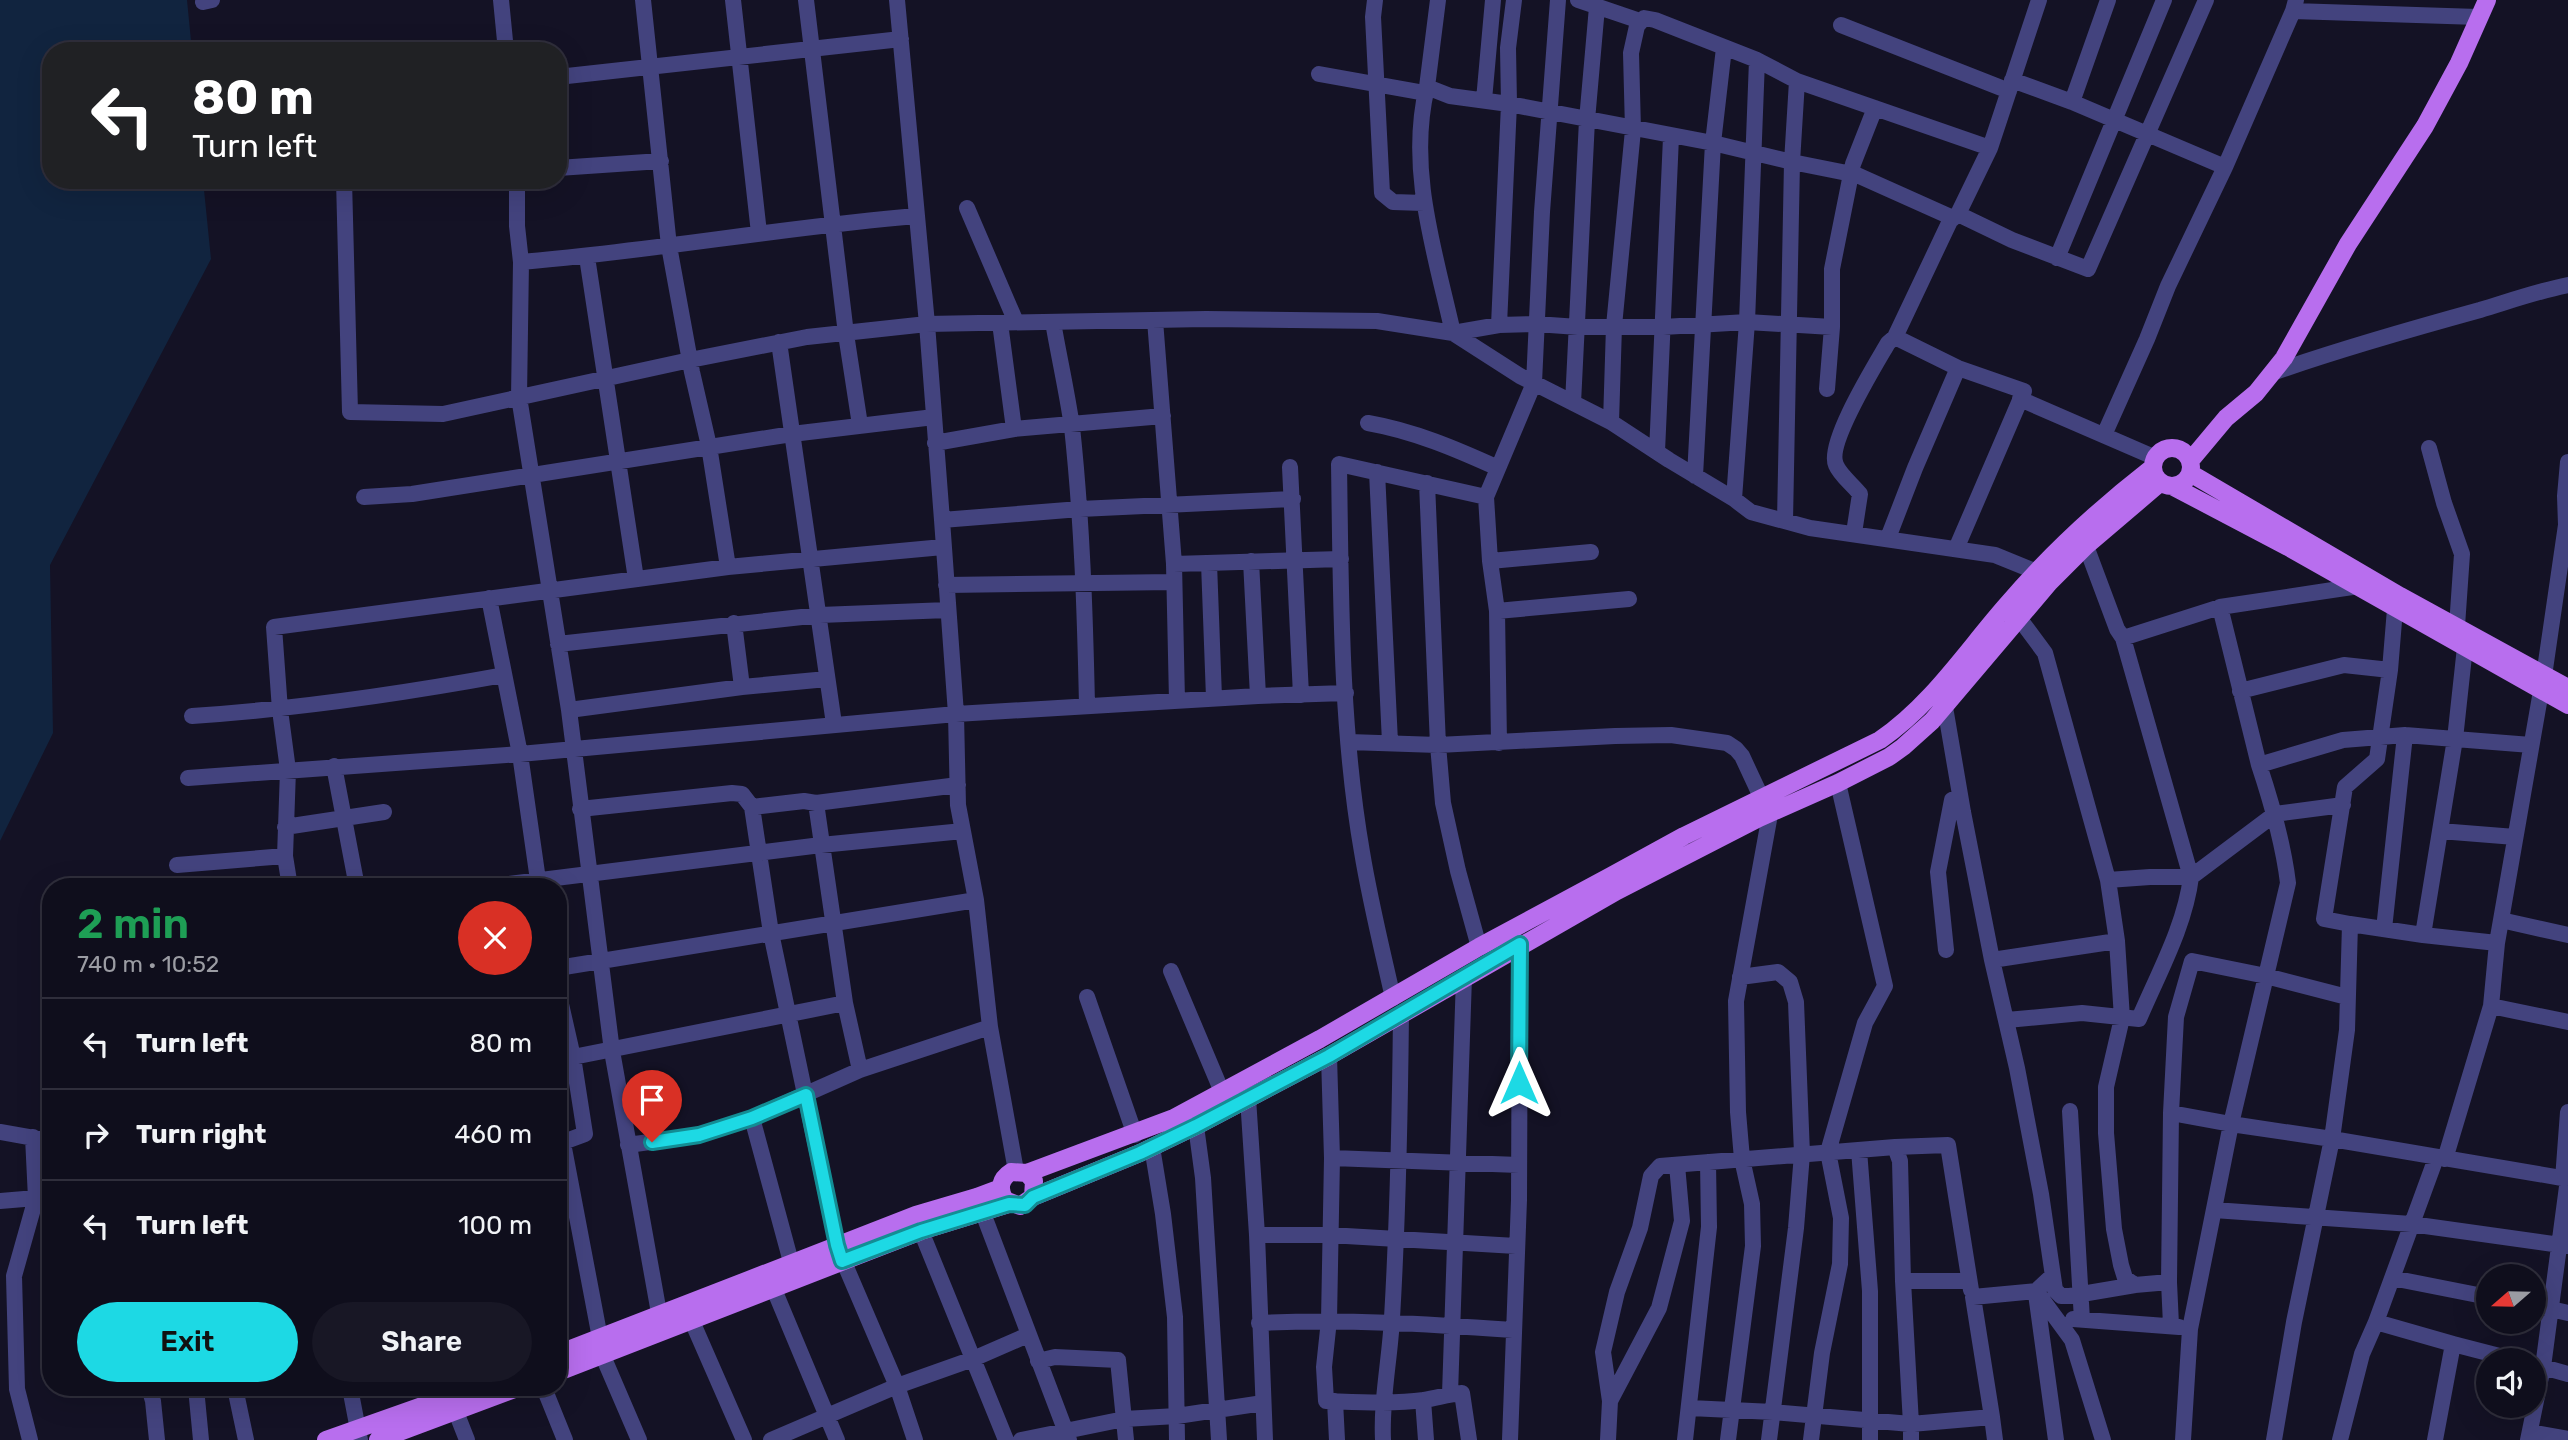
<!DOCTYPE html>
<html lang="en">
<head>
<meta charset="utf-8">
<style>
	:root { --surface:#0f0e1c; --page:#181725; --text:#f1f3f6; --muted:#9b9ca3; --line:#2f2e3b; --accent:#1dd9e4 }
	body { margin:0; font-family:Rubik,sans-serif; background:var(--page); color:var(--text); height:100vh; display:flex; flex-direction:column; font-size:26px; white-space:nowrap }
	* { box-sizing:border-box; margin:0 }
	p { font-size:23px; color:var(--muted) }
	.icon { flex:none; width:38px; height:38px; fill:none; stroke:currentColor; stroke-width:2; stroke-linecap:round; stroke-linejoin:round }
	.map { position:relative; flex:1; overflow:hidden }
	.details { position:absolute; left:42px; top:878px; width:525px; height:518px; display:flex; flex-direction:column; background:var(--surface); border-radius:28px; box-shadow:0 7px 28px #0002,0 0 0 2px var(--line) }
	.details>* { flex:none }
	.hud { position:absolute; left:42px; top:42px; width:525px; height:147px; border-radius:28px; box-shadow:0 7px 28px #0002,0 0 0 2px var(--line); background:#202124; color:#fff; overflow:hidden }
	.needle { width:46px; rotate:250deg }
	.controls { position:absolute; left:2476px; top:1264px; display:grid; gap:14px }
	.controls a { display:grid; place-items:center; width:70px; height:70px; border-radius:50%; background:var(--surface); box-shadow:0 7px 28px #0002,0 0 0 2px var(--line); font-size:35px }
	.pin { position:absolute; display:grid; place-items:center; width:60px; height:60px; color:#fff; margin:-72px -30px; border-radius:50% 50% 50% 0; rotate:-45deg; box-shadow:0 0 7px #0007 }
	.pin .icon { rotate:45deg }
	.me { position:absolute; width:77px; margin:-38px; rotate:0deg; stroke-linejoin:round; filter:drop-shadow(0 0 5px #0008) }
	.turn { display:flex; align-items:center; gap:24px; height:147px; padding:0 35px; font-size:32px }
	.turn .icon { width:91px; height:91px; stroke-width:2.5 }
	.turn b { display:block; font-size:49px; line-height:60px }
	.round { display:grid; place-items:center; flex:none; width:74px; height:74px; border-radius:37px; background:var(--page) }
	.summary { display:flex; align-items:center; justify-content:space-between; height:119px; padding:0 35px }
	h1 { font-size:42px; font-weight:600; line-height:52px; color:#1e9e55 }
	.cta { display:flex; gap:14px; margin-top:auto; padding:14px 35px }
	.cta a { flex:1; height:80px; border-radius:42px; background:var(--accent); color:#111; font-size:28px; font-weight:600; line-height:80px; text-align:center }
	.cta a+a { background:var(--page); color:var(--text) }
	ul { padding:0; list-style:none }
	li { display:flex; align-items:center; gap:21px; height:91px; padding:0 35px; border-top:2px solid var(--line) }
	li div { flex:1 }
	li b { display:block; font-size:26px }
	li em { font-style:normal }
	.map>svg:first-child { display:block }
</style>
</head>
<body>
<div class="map">
<svg width="2568" height="1440" viewBox="0 0 2568 1440">
	<rect width="100%" height="100%" fill="#141225"/>
	<path fill="#11243f" d="M0 0H187L192 51H51V180H203L211 259 50 565 53 733 0 841Z"/>
	<g fill="none" stroke-linecap="round" stroke-linejoin="round">
		<path stroke="#43437e" stroke-width="16" d="M501 0 506 51
			M643 0 669 246 692 372 709 446 728 567
			M733 0 759 233
			M806 0 846 334 860 425
			M897 0 927 324 942 520 956 714 958 805 976 900 990 1027 1016 1171
			M1375 0 1373 17 1382 193 1393 202 1424 203
			M1578 0 1640 21
			M203 2 212 0
			M2293 11 2478 17
			M1841 25 2009 91
			M481 51 506 48
			M1319 74 1425 93
			M558 77 901 39
			M2012 80 2072 102 2225 167
			M1427 87 1438 0
			M1484 100 1493 0
			M2072 102 2108 0
			M558 168 661 161
			M344 180 350 412 443 414 690 360 807 337 927 324 1206 319 1377 321 1453 333 1520 376 1611 422 1669 460 1734 499 1751 512 1810 528 1995 555 2037 572 2044 579
			M517 180V226L521 262 519 397 569 710 612 1051 659 1313
			M967 208 1016 322
			M1958 214 2012 240 2088 269 2206 0
			M587 257 636 579
			M2057 258 2164 0
			M521 262C653 251 784 227 917 216
			M1155 320 1174 564 1177 701
			M1053 322C1059 357 1067 392 1072 427 1082 520 1085 612 1087 705
			M1000 323 1014 429
			M1499 325 1509 104 1508 48 1514 0
			M1832 327 1747 322 1663 327H1578L1536 324 1499 325 1453 333C1435 252 1407 169 1427 87L1450 96 1509 104 1713 143 1792 162 1797 81 1990 148 2039 0
			M1895 337 1958 368 2024 391 1956 549
			M779 342 834 724
			M2275 372C2343 348 2411 329 2480 310 2510 301 2538 291 2568 285
			M1827 389 1832 327V269L1853 164 1875 108
			M2020 399 2156 458
			M1573 403 1587 120 1597 7
			M1611 422 1614 326 1633 130 1631 53 1637 26 1644 18 1655 20 1757 60 1797 81
			M1368 423C1414 431 1456 449 1498 468
			M2104 435 2147 339 2168 286 2225 167 2293 11 2296 0
			M935 443 1014 429 1163 416
			M2429 448 2444 503 2462 554 2457 626
			M1657 452 1671 137
			M1290 467 1301 695
			M1377 472 1390 742
			M1695 476 1713 143 1724 48
			M1427 483 1438 745 1443 803 1458 871 1479 947
			M364 497 412 494 792 434 934 417
			M1734 499 1747 322 1757 60
			M942 520 1080 509 1293 499
			M1785 521 1792 162 1857 175 1953 218
			M1854 533 1860 494C1853 485 1840 475 1836 465 1826 444 1876 364 1888 343L1895 337 1950 221 1958 214 1990 148
			M1888 538 1915 468 1958 368
			M1490 561 1591 552
			M1209 563 1214 698
			M1174 564 1341 559
			M946 585 1174 582
			M2359 586 2220 607 2259 765 2343 740 2405 735 2455 739 2465 647
			M489 598 520 754 539 887
			M1497 611 1629 599
			M2019 618 2045 653 2108 880 2117 941 2122 1018 2106 1087V1133L2114 1229 2121 1265 2125 1278 2135 1285 2169 1282
			M734 623 742 687
			M2123 638 2220 607
			M558 644 820 615 948 610
			M2544 676 2566 525 2565 496 2568 462
			M2240 691 2344 665 2390 670
			M1258 696 1346 693
			M1945 707 1963 812 1992 960 2017 1068 2041 1194 2055 1290 2061 1296H2070L2135 1285
			M569 710 742 687 827 679
			M192 716C297 709 400 694 504 675
			M1349 742 1438 745 1615 736 1671 735 1727 743 1736 749 1742 756 1769 814V820L1736 1001 1738 1112 1742 1159 1752 1204 1753 1246 1728 1440
			M1499 743 1497 611 1490 561 1486 497 1534 383 1542 212 1558 0
			M2531 745 2455 739 2423 935 2497 943 2541 691
			M334 766 357 887
			M188 778 520 754 956 714 1258 696 1251 561
			M816 803 845 1003 860 1070
			M752 807 804 801 816 803 958 785
			M580 809 732 793 742 794 752 807 771 933 837 1246 897 1386 915 1440
			M285 827 384 812
			M2440 831 2515 837
			M177 865 285 856
			M2108 880 2150 877H2191L2275 814 2343 805
			M290 887 285 856 288 770 280 710 274 627 728 567 943 547
			M484 887 821 845 963 831
			M2501 920 2568 935
			M2350 924 2324 919 2345 787 2377 759 2390 670 2395 609
			M2384 929 2405 735
			M1946 950 1938 872 1952 800 1960 796
			M1992 960 2117 941
			M558 968 976 900
			M1171 971 1222 1092
			M1740 977 1778 972 1790 982 1796 1002 1802 1154 1796 1228 1769 1440
			M558 991 573 1057 585 1134 558 1144
			M1087 997 1135 1135
			M1393 998C1382 949 1370 901 1362 852 1340 726 1341 592 1339 464L1486 497
			M2491 1006 2568 1022
			M2007 1020 2082 1013 2139 1019C2158 974 2185 926 2191 877L2123 638 2117 629 2086 546
			M1329 1056 1332 1158 1329 1320 1324 1367 1326 1401C1358 1402 1393 1404 1424 1400 1437 1398 1449 1394 1462 1393L1469 1440
			M558 1060 845 1003
			M1248 1098 1257 1235 1265 1440
			M2070 1111 2082 1320
			M2171 1113 2231 1124 2332 1139 2347 1030 2350 924 2423 935
			M752 1118 791 1262
			M1196 1126 1203 1178 1219 1440
			M0 1132 51 1141
			M563 1143 600 1338
			M628 1145 699 1135 752 1118 860 1070 990 1027
			M1152 1147 1163 1214 1175 1317 1177 1440
			M1895 1147 1948 1145 1971 1290
			M1859 1150 1870 1291V1440
			M1332 1158 1519 1165
			M2436 1158 2376 1322 2453 1344
			M2445 1159 2491 1006 2497 943
			M2563 1179 2568 1112
			M978 1200 1069 1440
			M0 1201 36 1198 33 1137
			M2214 1210 2411 1224 2568 1246
			M921 1231 1006 1440
			M1257 1235H1329L1516 1246
			M2392 1278 2488 1297
			M773 1287 837 1440
			M2036 1291 2072 1340 2103 1440
			M2036 1294 2056 1440
			M2534 1305 2568 1313
			M691 1319 744 1440
			M2073 1319 2179 1327
			M1259 1323C1344 1319 1428 1324 1513 1330
			M2171 1325 2169 1282 2171 1113 2176 1017 2192 961 2266 976 2347 997
			M602 1354 639 1440
			M1038 1361 1055 1357 1118 1360 1126 1440
			M149 1388 153 1401 157 1440
			M196 1388 201 1440
			M235 1388 246 1440
			M350 1388 360 1440
			M432 1388 435 1402
			M544 1388 565 1440
			M1450 1394 1464 977
			M1423 1400 1426 1440
			M1335 1401 1337 1440
			M1610 1401 1659 1308 1682 1221 1677 1165
			M1690 1408 1773 1412 1911 1424 1903 1281
			M456 1412 467 1440
			M1992 1417 1995 1440
			M2530 1432 2568 1439
			M30 1440 17 1389 14 1276 36 1198H51
			M771 1440 897 1386 973 1359 1028 1335
			M1021 1440 1124 1419 1177 1416 1263 1403
			M1383 1440C1381 1399 1390 1359 1392 1318 1398 1216 1400 1115 1401 1013
			M1510 1440 1519 1200 1520 944
			M1608 1440 1610 1401 1603 1352 1617 1292 1640 1228 1651 1176 1660 1166 1895 1147 1900 1161 1903 1281H1969
			M1685 1440 1709 1227 1708 1162
			M1811 1440 1822 1353 1840 1264 1841 1218 1828 1152 1865 1023 1885 986 1838 783
			M1911 1440V1424L1992 1417 1973 1297 2036 1291 2052 1276
			M2183 1440 2190 1329 2231 1124 2288 883C2283 842 2272 804 2259 765
			M2274 1440 2294 1322 2332 1139 2568 1179 2543 1367 2534 1365
			M2340 1440 2362 1354 2376 1322
			M2435 1440 2453 1344 2515 1360
			M2528 1440 2543 1367 2568 1374"/>
		<path stroke="#b86eee" stroke-width="18" d="M2153 467a19 19 0 1 1 38 0a19 19 0 1 1-38 0Z
			M2190 461 2226 418 2256 393 2284 358 2348 244 2425 126 2459 63 2487 0
			M2190 473 2400 596 2568 688
			M2172 486 2288 547 2568 705
			M1027 1173 1174 1118 1320 1039 1479 947 1611 876 1684 836 1880 740C1931 705 1965 653 2005 607 2049 555 2099 509 2153 467
			M1033 1197 1034 1181 1027 1173 1011 1172C1000 1179 998 1189 1005 1200L1020 1206 1033 1197 1140 1153 1196 1126 1329 1056 1617 891 1759 818 1838 783 1889 757 1903 747 1932 721 2049 583 2086 546 2161 482
			M558 1354 916 1215 977 1197 1001 1188
			M558 1372 921 1231 1009 1204
			M326 1440 473 1388
			M378 1440 517 1388"/>
	</g>
	<g fill="none" stroke-linecap="round" stroke-linejoin="round">
		<defs>
			<path id="route" d="M652 1142 699 1135 752 1118 806 1095 837 1245 842 1261 921 1231 1009 1204 1025 1205 1033 1197 1140 1153 1196 1126 1329 1056 1520 944 1519 1083"/>
		</defs>
		<use href="#route" stroke="#138d94" stroke-width="18"/>
		<use href="#route" stroke="#1dd9e4" stroke-width="12"/>
	</g>
</svg>
<div class="controls">
<a><svg class="needle" viewBox="-14 -14 28 28"><path d="M0-13l5 13h-10z" fill="#e53935"/><path d="M0 13l5-13h-10z" fill="#9b9ca3"/></svg></a>
<a><svg class="icon" aria-label="sound" viewBox="0 0 24 24"><path d="M4 9h4l5-4v14l-5-4H4zM17 9q2 3 0 6"/></svg></a>
</div>
<div class="pin" style="left:652px;top:1142px;background:#d93025"><svg class="icon" aria-label="arrive" viewBox="0 0 24 24"><path d="M6 21V4h12l-3 4 3 4H6"/></svg></div>
<svg class="me" style="left:1519px;top:1083px" viewBox="-20 -20 40 40"><path d="M0-17L14 15 0 8-14 15z" fill="#1dd9e4" stroke="#fff" stroke-width="4"/></svg>
<div class="hud">
<div class="turn"><svg class="icon" aria-label="left" viewBox="0 0 24 24"><path d="M17 20v-9H6M10 6l-5 5 5 5"/></svg><div><b>80 m</b>Turn left</div></div>
</div>
<section class="details">
<div class="summary"><div><h1>2 min</h1><p>740 m · 10:52</p></div><a class="round" style="background:#d93025;color:#fff"><svg class="icon" aria-label="close" viewBox="0 0 24 24"><path d="M6 6l12 12M18 6L6 18"/></svg></a></div>
<ul>
<li><svg class="icon" aria-label="left" viewBox="0 0 24 24"><path d="M17 20v-9H6M10 6l-5 5 5 5"/></svg><div><b>Turn left</b></div><em>80 m</em></li>
<li><svg class="icon" aria-label="right" viewBox="0 0 24 24"><path d="M7 20v-9h11M14 6l5 5-5 5"/></svg><div><b>Turn right</b></div><em>460 m</em></li>
<li><svg class="icon" aria-label="left" viewBox="0 0 24 24"><path d="M17 20v-9H6M10 6l-5 5 5 5"/></svg><div><b>Turn left</b></div><em>100 m</em></li>
</ul>
<div class="cta"><a>Exit</a><a>Share</a></div>
</section>
</div>
</body>
</html>
